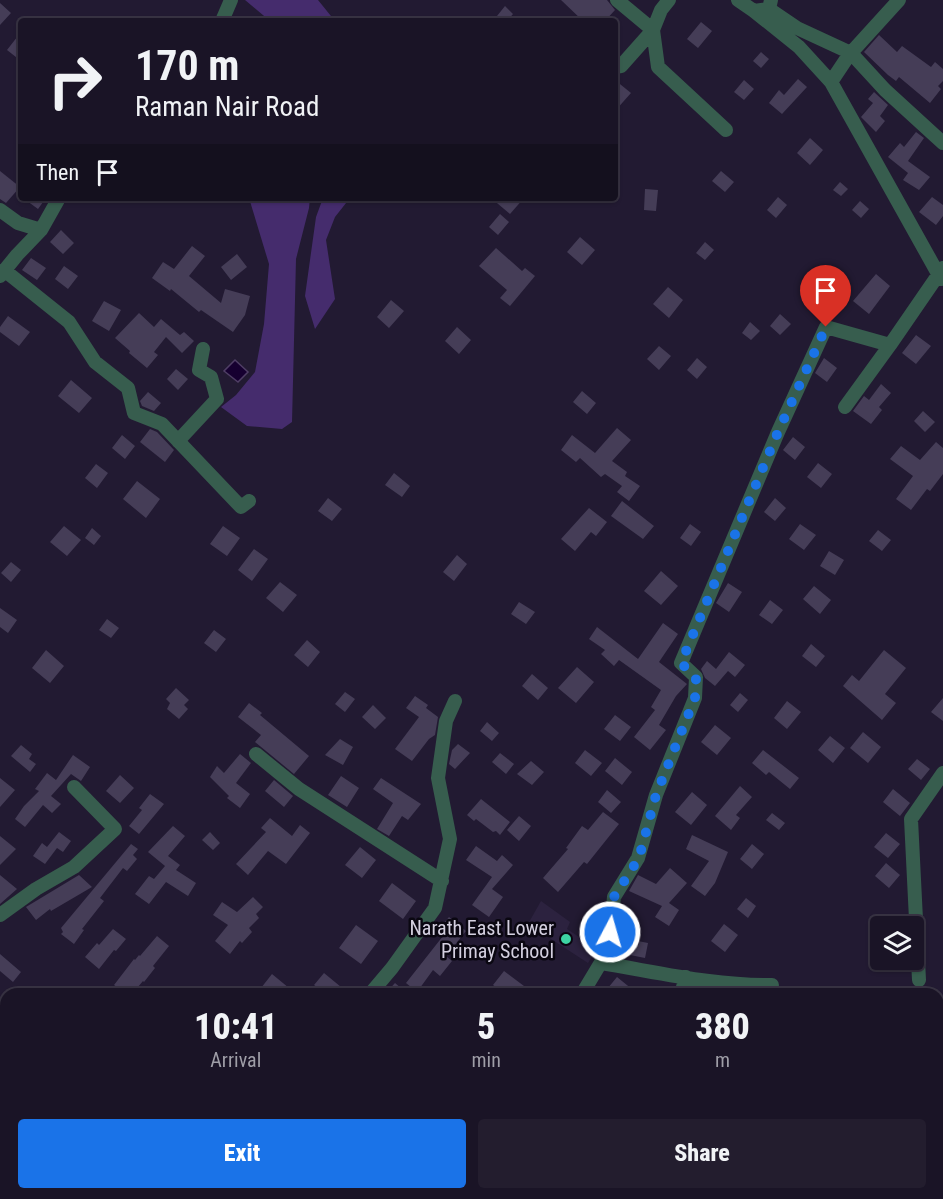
<!DOCTYPE html>
<html lang="en">
<head>
<meta charset="utf-8">
<style>
	:root { --surface:#1a1426; --page:#231d2e; --text:#f1f3f6; --muted:#9f9ea7; --line:#383343; --accent:#1a73e8 }
	body { margin:0; font-family:"Roboto Condensed",sans-serif; background:var(--page); color:var(--text); height:100vh; display:flex; flex-direction:column; font-size:22px; white-space:nowrap }
	* { box-sizing:border-box; margin:0 }
	p { font-size:20px; color:var(--muted) }
	.icon { flex:none; width:33px; height:33px; fill:none; stroke:currentColor; stroke-width:2; stroke-linecap:round; stroke-linejoin:round }
	.map { position:relative; flex:1; overflow:hidden }
	.drawer { position:absolute; left:0px; top:988px; width:944px; height:212px; display:flex; flex-direction:column; background:var(--surface); border-radius:18px 18px 0 0; box-shadow:0 2px 4px #0004,0 0 0 2px var(--line) }
	.drawer>* { flex:none }
	.guide { position:absolute; left:18px; top:18px; width:600px; height:183px; border-radius:6px; box-shadow:0 2px 4px #0004,0 0 0 2px var(--line); background:#1a1426; color:var(--text); overflow:hidden }
	.buttons { position:absolute; left:870px; top:916px; display:grid; gap:12px }
	.buttons a { display:grid; place-items:center; width:54px; height:54px; border-radius:6px; background:var(--surface); box-shadow:0 2px 4px #0004,0 0 0 2px var(--line); font-size:30px }
	.pin { position:absolute; display:grid; place-items:center; width:51px; height:51px; color:#fff; margin:-62px -26px; border-radius:50% 50% 50% 0; rotate:-45deg; box-shadow:0 0 6px #0007 }
	.pin .icon { rotate:45deg }
	.me { position:absolute; width:66px; margin:-33px; rotate:6deg; stroke-linejoin:round; filter:drop-shadow(0 0 4px #0008) }
	.turn { display:flex; align-items:center; gap:21px; height:126px; padding:0 18px; font-size:27px }
	.turn .icon { width:78px; height:78px; stroke-width:2.5 }
	.turn b { display:block; font-size:42px; line-height:51px }
	.then { display:flex; align-items:center; height:57px; padding:0 18px; background:#0003; gap:12px; font-size:22px }
	.eta { display:flex; justify-content:space-evenly; align-items:center; height:102px; text-align:center }
	.eta b { font-size:36px; font-weight:800; line-height:42px }
	.button { display:flex; gap:12px; margin-top:auto; padding:12px 18px }
	.button a { flex:1; height:69px; border-radius:6px; background:var(--accent); color:#fff; font-size:24px; font-weight:800; line-height:69px; text-align:center }
	.button a+a { background:var(--page); color:var(--text) }
	.map>svg:first-child { display:block }
</style>
</head>
<body>
<div class="map">
<svg width="943" height="1199" viewBox="0 0 943 1199">
	<rect width="100%" height="100%" fill="#221a32"/>
	<path fill="#2c223f" d="M541 901 570 922 567 929 597 949 588 963 528 924Z"/>
	<path fill="#452c6d" d="M245 0H318L335 21H270Z
		M249 198H310L309 208 296 259 292 422 282 429 247 426 221 407 236 395 255 372 264 324 269 264Z
		M323 198H350L335 217 326 240 335 299 315 329 305 296 316 217Z"/>
	<path fill="#160030" stroke="#4f3e65" stroke-width="1.5" d="M235 360 248 372 238 382 224 371Z"/>
	<path fill="#453d57" d="M561 0H607L615 10 605 21H583Z
		M0 3 11 13 0 25Z
		M505 6 513 14 507 21H493Z
		M701 22 712 31 698 48 687 39Z
		M21 32V61L7 50Z
		M879 35 897 52 902 46 931 67 935 62 943 69V81L938 86 941 89 930 103 899 77 896 81 888 75 864 52Z
		M761 52 769 59 761 68 753 61Z
		M798 79 807 87 782 114 769 103 779 90 784 95Z
		M615 80 631 93 615 111Z
		M744 80 754 89 744 100 734 92Z
		M874 92 888 105 880 116 885 121 876 132 861 117 873 103 868 99Z
		M916 132 924 138 908 161 930 177 919 190 903 180 908 173 888 157 900 143 904 147Z
		M810 138 823 150 810 165 797 153Z
		M0 171 20 187 6 203 0 199Z
		M721 171 734 182 725 192 712 181Z
		M840 182 848 189 841 196 833 190Z
		M645 189 658 190 656 211 644 210Z
		M778 197 787 205 776 218 767 210Z
		M932 197 943 205V216L936 225 919 212Z
		M23 198H46L38 209Z
		M491 198H524L510 214Z
		M860 201 869 209 861 218 852 210Z
		M500 214 509 222 498 235 489 227Z
		M61 230 74 243 63 254 50 242Z
		M580 237 595 250 582 265 567 252Z
		M705 242 714 250 705 260 696 253Z
		M192 246 205 256 189 276 221 303 225 289 250 296 245 315 233 332 201 310 199 312 171 289 170 291 152 278 163 262 174 269Z
		M496 248 522 271 525 268 535 276 510 306 500 298 507 290 479 266Z
		M237 254 247 267 231 280 221 267Z
		M31 258 46 268 37 280 22 270Z
		M64 266 78 276 68 289 55 279Z
		M876 274 890 286 869 314 853 301Z
		M668 287 683 300 669 318 653 304Z
		M391 300 404 311 389 328 377 317Z
		M104 301 121 310 109 331 92 321Z
		M139 313 154 327 161 319 180 335 184 332 194 341 182 353 166 337 154 352 158 355 147 368 129 353 130 351 115 338Z
		M780 314 791 324 780 335 770 326Z
		M8 316 30 332 19 346 0 332V327Z
		M750 322 760 331 751 340 742 333Z
		M457 327 471 340 459 354 445 341Z
		M916 335 931 346 916 364 902 353Z
		M659 346 671 356 659 370 647 359Z
		M697 358 707 367 697 379 687 370Z
		M824 358 837 368 827 382 815 373Z
		M176 369 188 379 178 390 167 379Z
		M71 380 92 398 79 413 58 396Z
		M881 384 891 393 879 407 882 410 871 424 853 411 864 396 869 400Z
		M582 391 596 403 587 414 573 402Z
		M148 392 161 403 154 411 142 406 140 401Z
		M923 411 935 422 925 432 914 421Z
		M617 428 631 440 612 461 627 472 625 476 640 486 629 501 617 492 622 486 605 474 601 477 580 458 576 462 561 450 572 435 595 453Z
		M150 429 157 432 174 450 165 462 140 442Z
		M122 435 135 446 125 459 112 448Z
		M793 437 805 447 795 460 783 450Z
		M936 442 943 448V474L930 491 927 489 911 510 896 499 913 476 890 459 901 446 920 460Z
		M818 463 832 474 821 488 807 477Z
		M96 464 108 473 97 488 85 478Z
		M394 473 410 486 402 497 385 485Z
		M137 481 160 499 146 518 123 499Z
		M328 498 342 509 332 521 318 511Z
		M775 498 786 508 775 521 764 512Z
		M622 501 654 526 643 539 611 516Z
		M589 508 607 522 596 536 591 532 575 551 561 539Z
		M690 524 701 532 691 546 680 538Z
		M800 524 816 535 804 550 789 539Z
		M64 526 81 540 67 556 50 542Z
		M223 526 240 538 227 556 210 544Z
		M92 528 101 536 94 545 85 538Z
		M878 530 891 540 882 551 869 541Z
		M254 549 268 559 252 581 238 570Z
		M829 551 844 560 835 575 820 566Z
		M457 555 467 564 454 581 443 572Z
		M11 562 21 570 11 582 1 573Z
		M661 571 678 586 661 605 644 591Z
		M280 582 297 595 283 612 266 598Z
		M728 583 742 592 729 612 716 603Z
		M814 586 831 600 820 614 803 599Z
		M770 600 783 610 772 624 759 615Z
		M519 602 535 612 526 624 511 614Z
		M0 608 17 620 8 633 0 627Z
		M107 619 119 628 111 638 99 630Z
		M663 623 678 634 659 662 687 684 676 696 659 725 666 730 650 750 634 737 655 710 651 707 661 690 619 660 614 666 601 654 605 650 589 639 597 627 638 659Z
		M214 630 226 639 216 652 204 643Z
		M307 640 320 652 308 667 294 655Z
		M811 644 825 656 816 667 802 656Z
		M46 650 64 666 50 683 32 668Z
		M884 650 906 668 885 694 896 703 882 720 843 686 852 675 859 681Z
		M729 652 745 665 735 677 728 671 715 686 705 678 701 669 707 661 716 669Z
		M577 667 594 682 576 703 558 688Z
		M532 674 548 688 538 700 522 686Z
		M176 688 189 700 184 705 188 709 179 719 167 709 170 703 166 699Z
		M345 692 355 699 345 712 335 704Z
		M740 693 748 700 738 712 730 705Z
		M415 696 428 705 426 708 438 717 435 735 429 739 412 761 395 749 419 717 406 708Z
		M943 698V721L931 712Z
		M787 701 801 712 787 729 774 718Z
		M249 703 262 713 260 715 309 756 294 774 255 742 261 735 238 717Z
		M373 705 386 718 375 729 362 717Z
		M615 715 631 727 620 741 604 729Z
		M487 722 499 733 492 741 480 731Z
		M715 725 731 738 717 755 701 742Z
		M863 732 881 747 868 763 850 748Z
		M830 736 845 748 833 763 818 750Z
		M340 739 353 747 343 765 325 755Z
		M458 744 470 753 455 769 449 764 452 750Z
		M21 745 32 754 29 759 36 764 30 772 11 756Z
		M585 750 602 763 591 776 575 763Z
		M763 750 799 778 790 789 769 772 766 775 752 763Z
		M500 753 514 764 506 774 492 762Z
		M240 754 251 763 236 783 250 794 240 808 227 798 229 796 210 777 217 766 224 773Z
		M73 755 90 767 81 781 71 774 51 796 61 804 52 813 43 805 25 827 15 819 24 806 39 791 35 789 47 773 56 780Z
		M615 758 632 772 622 785 605 771Z
		M917 759 930 769 921 780 908 769Z
		M531 761 544 772 532 785 517 774Z
		M120 775 134 788 120 803 106 791Z
		M341 776 359 788 347 807 328 795Z
		M0 778 15 790 0 807Z
		M381 778 421 804 408 820 402 816 389 836 377 829 393 803 373 789Z
		M274 780 293 796 284 807 265 791Z
		M740 786 752 797 736 815 740 818 731 830 715 816Z
		M893 789 910 803 900 816 883 802Z
		M607 790 621 802 611 813 598 802Z
		M692 792 707 805 691 825 675 812Z
		M150 794 164 804 139 834 129 826 142 810 139 808Z
		M481 799 510 822 500 835 496 831 493 832 476 819 474 821 467 815Z
		M603 812 619 824 587 864 584 862 558 892 543 878 568 849 566 848 582 826 588 830Z
		M772 813 785 823 779 830 766 820Z
		M519 816 531 826 519 841 507 830Z
		M270 818 292 836 300 825 310 833 286 864 268 851 248 875 236 864 266 832 261 828Z
		M173 826 185 836 168 856 180 865 176 870 196 883 188 896 166 882 149 904 135 894 149 876 154 879 165 866 148 852Z
		M59 832 71 841 63 852 57 848 45 864 33 856 42 843 47 847Z
		M210 832 220 843 213 850 202 840Z
		M886 833 900 844 888 858 874 847Z
		M692 835 728 852 715 883 705 896 691 886 709 861 686 849Z
		M0 836 16 849 0 865Z
		M131 844 138 849 133 855 137 859 127 871 123 868 100 898 104 901 82 929 84 930 74 944 61 934 63 932 61 928Z
		M752 844 764 854 752 869 740 859Z
		M476 846 497 861 502 855 513 865 492 889 503 897 489 917 472 905 492 877 466 860Z
		M360 847 376 860 362 878 345 865Z
		M886 863 900 875 889 888 875 876Z
		M670 868 687 883 669 903 679 910 669 926 655 917 662 906 629 891 638 875 656 884Z
		M0 875 17 889 0 904Z
		M79 875 92 887 51 911 50 909 36 920 26 907Z
		M392 883 416 901 403 919 379 901Z
		M253 897 263 907 256 914 259 918 249 928 252 932 242 943 240 941 230 954 215 941 228 925 213 915 222 902 237 912Z
		M746 898 756 906 748 918 737 909Z
		M449 917 466 931 446 956 452 961 440 976 433 970 417 992 406 983 443 936 437 931Z
		M724 924 738 935 725 952 711 941Z
		M356 925 378 941 361 964 339 948Z
		M113 929 126 939 116 951 114 950 99 969 85 957 97 943 99 945Z
		M157 936 169 946 153 966 155 968 144 982 143 981 132 994H126L114 985 134 959 135 960 139 955 140 956Z
		M628 939 648 943 645 958 625 954Z
		M0 954 21 972 13 982 0 971Z
		M504 971 524 986 518 994H505L493 985Z
		M324 973 341 987 335 994H326L314 985Z
		M272 974 289 988 284 994H268L261 988Z
		M617 977 638 994H603Z
		M395 983 408 994H385Z"/>
	<g fill="none" stroke-linecap="round" stroke-linejoin="round">
		<path stroke="#375d4e" stroke-width="14" d="M617 0 653 30 658 67 726 130
			M738 0 754 11
			M771 0 769 9 754 11 799 47 831 82 941 279
			M769 9 797 28 851 53 885 90 943 143
			M222 21 231 0
			M615 67 621 66 653 30 661 10 669 0
			M831 82 849 55 899 0
			M0 210 18 223 41 230
			M4 270 69 322 95 362 128 388 134 413 162 424 241 507 249 501
			M0 276 17 255 41 230 59 198
			M845 407 890 345
			M178 441 217 399 211 377 199 370 203 349
			M256 754 299 789 442 881
			M0 915 36 889 74 867 115 829 74 787
			M601 963C657 972 715 986 772 985
			M919 980 911 819 943 773
			M370 994 392 968 435 908 450 839 438 778 446 721 455 701
			M582 994 609 949 614 897 638 858 656 795 695 698 696 677 681 663 778 432 826 327 890 345 943 268
			M681 994 686 977
			M248 1199 252 1194
			M830 1199 832 1194"/>
		<path stroke="#408067" stroke-width="15" d="M938 1194H943
			M166 1199 181 1194"/>
	</g>
	<g fill="none" stroke-linecap="round" stroke-linejoin="round">
		<path stroke="#1a73e8" stroke-width="10" stroke-dasharray="0 18" d="M610 932 614 897 639 858 656 795 695 698 696 678 681 663 778 432 826 327"/>
	</g>
	<circle fill="#3dd4a3" stroke="#0a0711" stroke-width="2" cx="566" cy="939" r="6"/>
	<g text-anchor="middle" stroke-width="5" stroke-linejoin="round" paint-order="stroke">
		<g font-size="20" fill="#d4d0e0" stroke="#0a0711" text-anchor="end">
			<text x="554" y="935">Narath East Lower<tspan x="554" dy="23">Primay School</tspan></text>
		</g>
	</g>
</svg>
<div class="buttons">
<a><svg class="icon" aria-label="layers" viewBox="0 0 24 24"><path d="M12 4l9 5-9 5-9-5zM3 14l9 5 9-5"/></svg></a>
</div>
<div class="pin" style="left:826px;top:327px;background:#d93025"><svg class="icon" aria-label="arrive" viewBox="0 0 24 24"><path d="M6 21V4h12l-3 4 3 4H6"/></svg></div>
<svg class="me" style="left:610px;top:932px" viewBox="-20 -20 40 40"><circle r="17" fill="#1a73e8" stroke="#fff" stroke-width="3"/><path d="M0-11L8 9 0 5-8 9z" fill="#fff"/></svg>
<div class="guide">
<div class="turn"><svg class="icon" aria-label="right" viewBox="0 0 24 24"><path d="M7 20v-9h11M14 6l5 5-5 5"/></svg><div><b>170 m</b>Raman Nair Road</div></div>
<div class="then">Then<svg class="icon" aria-label="arrive" viewBox="0 0 24 24"><path d="M6 21V4h12l-3 4 3 4H6"/></svg></div>
</div>
<section class="drawer">
<div class="eta">
<div><b>10:41</b><p>Arrival</p></div>
<div><b>5</b><p>min</p></div>
<div><b>380</b><p>m</p></div>
</div>
<div class="button"><a>Exit</a><a>Share</a></div>
</section>
</div>
</body>
</html>
